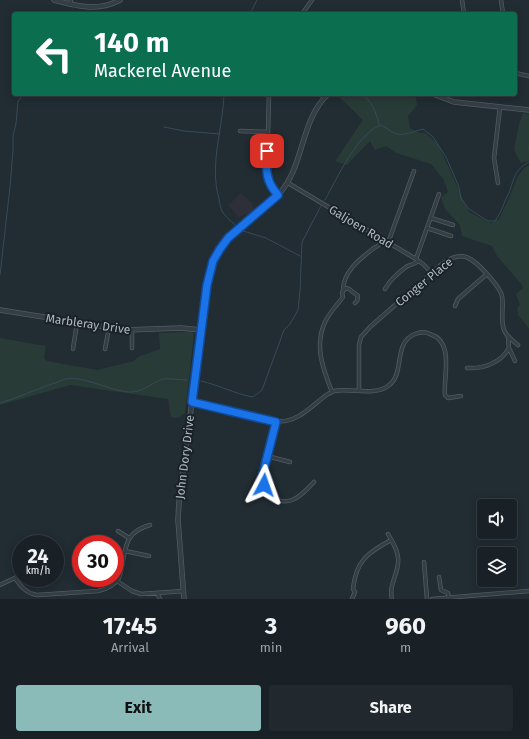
<!DOCTYPE html>
<html lang="en">
<head>
<meta charset="utf-8">
<style>
	:root { --surface:#192126; --page:#22292e; --text:#f1f3f6; --muted:#9fa3a7; --line:#373e43; --accent:#8bbbb9 }
	body { margin:0; font-family:"Fira Sans",sans-serif; background:var(--page); color:var(--text); height:100vh; display:flex; flex-direction:column; font-size:15px; white-space:nowrap }
	* { box-sizing:border-box; margin:0 }
	p { font-size:13px; color:var(--muted) }
	.icon { flex:none; width:22px; height:22px; fill:none; stroke:currentColor; stroke-width:2; stroke-linecap:round; stroke-linejoin:round }
	.map { position:relative; height:599px; overflow:hidden }
	.drawer { display:flex; flex-direction:column; background:var(--surface); flex:1 }
	.drawer>* { flex:none }
	.hud { position:absolute; left:12px; top:12px; width:505px; height:84px; border-radius:4px; box-shadow:0 2px 10px #0003,0 0 0 1px var(--line); background:#0b6e4f; color:#fff; overflow:hidden }
	.fabs { position:absolute; left:477px; top:499px; display:grid; gap:8px }
	.fabs a { display:grid; place-items:center; width:40px; height:40px; border-radius:4px; background:var(--surface); box-shadow:0 2px 10px #0003,0 0 0 1px var(--line); font-size:20px }
	.speed { position:absolute; left:12px; top:535px; display:flex; gap:8px; font-size:20px; font-weight:700; text-align:center }
	.speed>* { display:grid; place-content:center; width:52px; height:52px; border-radius:50%; background:var(--surface); box-shadow:0 2px 10px #0003,0 0 0 1px var(--line); line-height:1 }
	.speed small { font-size:10px; font-weight:400 }
	.speed .limit { border:6px solid #d22; background:#fff; color:#111 }
	.pin { position:absolute; display:grid; place-items:center; width:34px; height:34px; color:#fff; margin:-17px; border-radius:8px; box-shadow:0 2px 6px #0006 }
	.me { position:absolute; width:44px; margin:-22px; rotate:4deg; stroke-linejoin:round; filter:drop-shadow(0 0 3px #0008) }
	.turn { display:flex; align-items:center; gap:14px; height:84px; padding:0 16px; font-size:18px }
	.turn .icon { width:52px; height:52px; stroke-width:2.5 }
	.turn b { display:block; font-size:28px; line-height:34px }
	.eta { display:flex; justify-content:space-evenly; align-items:center; height:68px; text-align:center }
	.eta b { font-size:24px; font-weight:700; line-height:28px }
	.cta { display:flex; gap:8px; margin-top:auto; padding:8px 16px }
	.cta a { flex:1; height:46px; border-radius:4px; background:var(--accent); color:#111; font-size:16px; font-weight:700; line-height:46px; text-align:center }
	.cta a+a { background:var(--page); color:var(--text) }
	.map>svg:first-child { display:block }
</style>
</head>
<body>
<div class="map">
<svg width="529" height="599" viewBox="0 0 529 599">
	<rect width="100%" height="100%" fill="#212c33"/>
	<path fill="#2e2f39" d="M241 193 253 204 252 206 254 208 247 216 245 214 239 218 228 205Z"/>
	<path fill="#293b37" d="M336 94H415L417 105 408 116 410 128 419 133H425L438 144 469 212 491 223 499 219 509 198 518 176 524 168 529 165V328L518 315 517 308 520 305 516 294 523 288 522 285 497 256 492 246 462 236 460 225 445 209 441 197 448 192 444 180 431 164 396 153 386 146 375 150 370 141 347 165 335 161 363 120Z
		M523 113 529 114V161L521 163 514 150 519 124Z
		M187 332H192L194 334 185 413C180 417 177 419 171 417L168 399 70 385 0 405V338L46 346 44 358 47 361 97 370 134 361 138 357 160 349 159 333Z"/>
	<g fill="none" stroke-linecap="round" stroke-linejoin="round">
		<path stroke="#364b59" stroke-width="1" d="M250 14 257 0
			M224 94C223 129 209 164 219 199 220 203 220 208 222 211 225 217 233 222 237 227
			M362 94C372 101 376 112 379 124
			M164 127 184 131 220 134
			M529 147V148
			M325 200C338 177 355 137 380 125 385 127 389 130 394 133 402 137 415 131 423 129L433 137 446 157 459 187 461 199 469 209 488 221H495C500 214 502 209 505 201 506 198 508 196 509 193 514 179 514 170 529 162
			M240 230 266 238 300 256
			M0 275 10 187 13 150V136L16 123 18 101 24 94
			M201 381C219 385 235 394 253 397L262 390 284 330 290 324 298 310 300 291 302 242 321 206
			M0 403C18 398 34 390 52 384 57 383 61 380 66 379 81 375 111 391 129 392 142 393 151 383 163 379 168 378 180 380 187 380"/>
		<defs>
			<path id="minor" d="M462 0 464 14
				M501 0 503 14
				M70 4 71 0
				M302 14 312 0
				M515 73 529 76
				M269 94 267 172 270 183 278 195
				M240 131 268 132
				M288 183 416 259 423 264 432 273
				M498 183 494 158 500 107
				M431 218 453 225
				M427 228 451 236
				M388 243 414 171
				M416 259 439 194
				M385 289C390 280 398 273 406 267 411 264 414 265 418 261
				M343 291C343 271 360 259 374 248 378 246 381 244 383 240
				M455 306 458 299 487 274
				M132 331V348
				M508 337 509 348 515 361
				M73 349 77 323
				M105 349 109 328
				M467 368C483 369 501 363 509 348
				M359 390V345L361 337 370 327 442 264C463 248 473 259 488 275 493 281 500 288 502 296 504 307 500 319 504 330 507 337 513 341 518 345
				M332 392C323 369 314 346 325 322 329 313 337 305 343 297L342 293 345 288 349 289 358 296 357 301 355 303
				M192 402 276 421C297 424 312 405 328 394L334 391C350 388 375 396 388 386 406 374 392 343 415 334 420 332 426 332 430 334 455 342 443 376 445 395L448 398 461 396
				M276 421 263 473C261 489 275 506 292 500 301 497 308 488 314 482
				M267 456 290 462
				M118 531 129 538
				M388 534C392 541 398 550 398 558 400 572 388 584 392 599
				M125 551 149 556
				M424 562 427 599
				M439 577 441 590 448 593 449 597
				M15 578C21 587 26 593 37 595L98 591C107 589 114 586 119 578 127 554 120 533 150 525
				M117 581 132 591 141 594 184 591
				M0 585 21 575
				M157 593 160 599
				M352 599 355 592 353 589C356 561 367 553 391 540
				M432 599 529 591"/>
			<path id="tertiary" d="M54 0C76 6 98 12 120 0
				M433 94 454 102 529 110
				M0 310 125 330 181 328 201 330
				M184 599 178 520 179 502 207 285C213 240 247 224 278 195 305 167 299 122 328 94"/>
		</defs>
		<use href="#minor" stroke="#515b62" stroke-width="4.5"/>
		<use href="#tertiary" stroke="#515b62" stroke-width="5.5"/>
		<use href="#minor" stroke="#343e44" stroke-width="3"/>
		<use href="#tertiary" stroke="#343e44" stroke-width="4"/>
	</g>
	<g fill="none" stroke-linecap="round" stroke-linejoin="round">
		<defs>
			<path id="route" d="M264 485 263 473 276 422 192 402 207 285 213 261 220 249 228 238 278 195C265 181 266 169 267 151"/>
		</defs>
		<use href="#route" stroke="#114b97" stroke-width="10"/>
		<use href="#route" stroke="#1a73e8" stroke-width="7"/>
	</g>
	<g text-anchor="middle" stroke-width="4" stroke-linejoin="round" paint-order="stroke">
		<g font-size="12" fill="#aeb9c1" stroke="#1a2228">
			<text transform="translate(361 227) rotate(31)" y="4">Galjoen Road</text>
			<text transform="translate(424 282) rotate(-39)" y="4">Conger Place</text>
			<text transform="translate(88 324) rotate(8)" y="4">Marbleray Drive</text>
			<text transform="translate(185 457) rotate(-83)" y="4">John Dory Drive</text>
		</g>
	</g>
</svg>
<div class="fabs">
<a><svg class="icon" aria-label="sound" viewBox="0 0 24 24"><path d="M4 9h4l5-4v14l-5-4H4zM17 9q2 3 0 6"/></svg></a>
<a><svg class="icon" aria-label="layers" viewBox="0 0 24 24"><path d="M12 4l9 5-9 5-9-5zM3 14l9 5 9-5"/></svg></a>
</div>
<div class="speed"><div>24<small>km/h</small></div><div class="limit">30</div></div>
<div class="pin" style="left:267px;top:151px;background:#d93025"><svg class="icon" aria-label="arrive" viewBox="0 0 24 24"><path d="M6 21V4h12l-3 4 3 4H6"/></svg></div>
<svg class="me" style="left:264px;top:485px" viewBox="-20 -20 40 40"><path d="M0-17L14 15 0 8-14 15z" fill="#1a73e8" stroke="#fff" stroke-width="4"/></svg>
<div class="hud">
<div class="turn"><svg class="icon" aria-label="left" viewBox="0 0 24 24"><path d="M17 20v-9H6M10 6l-5 5 5 5"/></svg><div><b>140 m</b>Mackerel Avenue</div></div>
</div>
</div>
<section class="drawer">
<div class="eta">
<div><b>17:45</b><p>Arrival</p></div>
<div><b>3</b><p>min</p></div>
<div><b>960</b><p>m</p></div>
</div>
<div class="cta"><a>Exit</a><a>Share</a></div>
</section>
</body>
</html>
